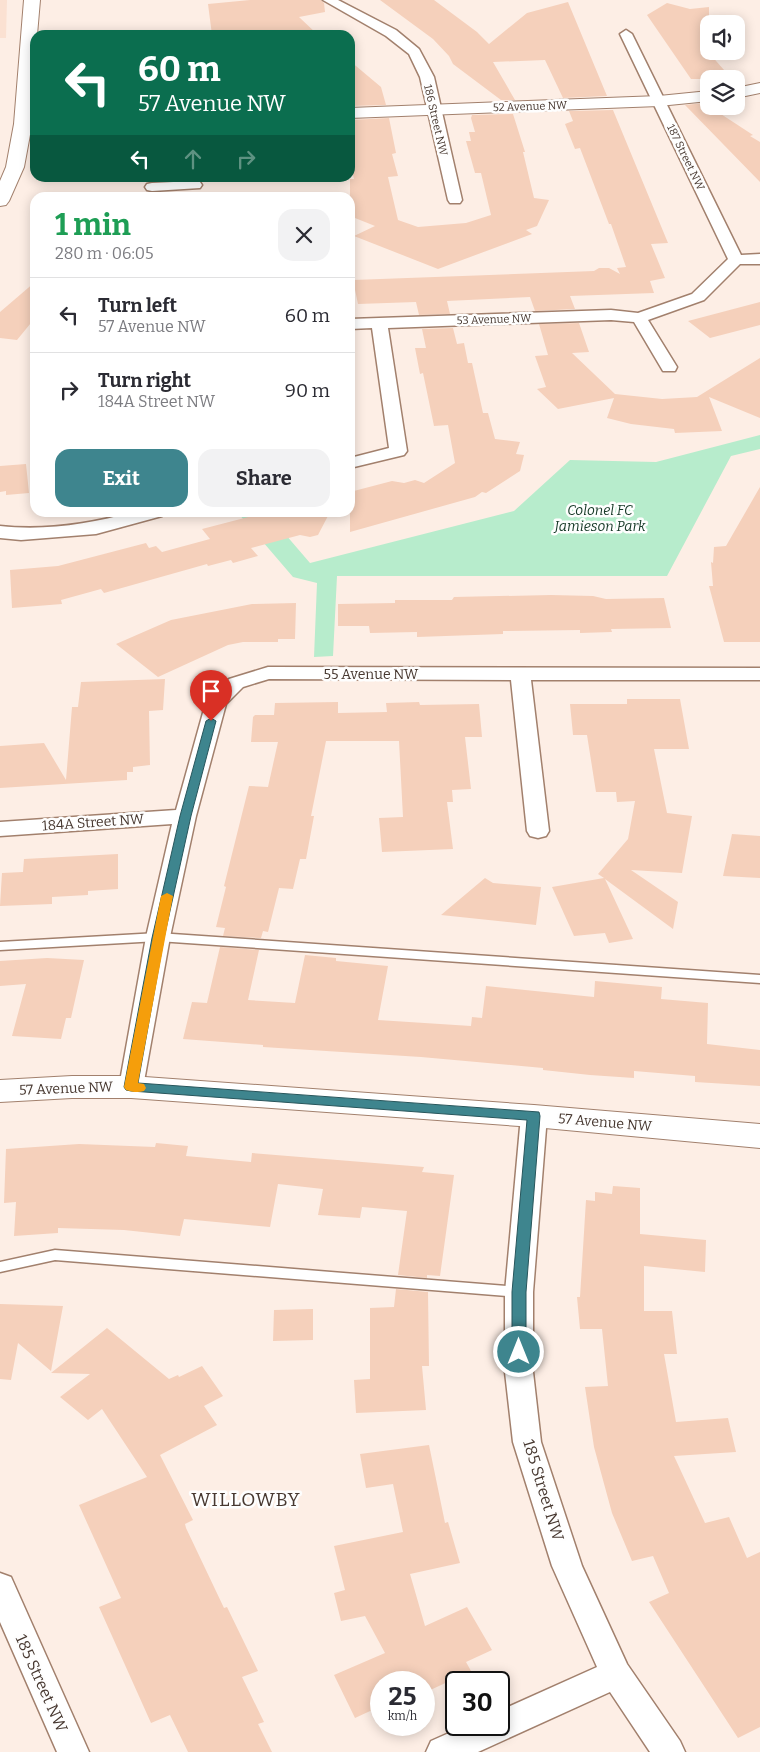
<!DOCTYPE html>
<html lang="en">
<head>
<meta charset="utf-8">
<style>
	:root { --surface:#fff; --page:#f2f2f3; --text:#2b2b33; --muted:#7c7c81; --line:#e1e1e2; --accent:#3e858e }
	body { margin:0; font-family:Bitter,serif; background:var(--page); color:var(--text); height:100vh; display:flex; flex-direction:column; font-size:19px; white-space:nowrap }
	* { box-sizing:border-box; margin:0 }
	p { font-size:16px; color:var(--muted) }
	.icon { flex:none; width:28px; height:28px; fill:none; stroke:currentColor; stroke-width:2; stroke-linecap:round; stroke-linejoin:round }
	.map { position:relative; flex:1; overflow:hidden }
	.sheet { position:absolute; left:30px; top:192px; width:325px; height:325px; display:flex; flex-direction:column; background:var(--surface); border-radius:15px; box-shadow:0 2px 12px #0003 }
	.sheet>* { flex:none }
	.hud { position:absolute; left:30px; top:30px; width:325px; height:152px; border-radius:15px; box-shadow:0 2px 12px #0003; background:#0b6e4f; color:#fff; overflow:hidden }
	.tools { position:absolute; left:700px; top:15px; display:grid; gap:10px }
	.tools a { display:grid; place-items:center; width:45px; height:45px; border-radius:10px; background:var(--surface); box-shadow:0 2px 12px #0003; font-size:25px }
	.speed { position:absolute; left:370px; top:1671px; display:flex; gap:10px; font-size:25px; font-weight:700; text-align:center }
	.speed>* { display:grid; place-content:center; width:65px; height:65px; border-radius:50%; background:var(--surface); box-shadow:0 2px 12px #0003; line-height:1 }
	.speed small { font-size:12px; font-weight:400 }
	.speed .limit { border:2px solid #111; border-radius:8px; background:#fff; color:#111 }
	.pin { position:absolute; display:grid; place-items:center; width:42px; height:42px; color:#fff; margin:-51px -21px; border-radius:50% 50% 50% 0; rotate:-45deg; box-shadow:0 0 5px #0007 }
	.pin .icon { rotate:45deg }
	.me { position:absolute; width:55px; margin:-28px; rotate:0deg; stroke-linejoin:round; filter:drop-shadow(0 0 4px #0008) }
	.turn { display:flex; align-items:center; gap:18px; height:105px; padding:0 25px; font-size:22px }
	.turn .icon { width:65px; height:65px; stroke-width:2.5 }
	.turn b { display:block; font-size:35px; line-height:42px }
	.lanes { display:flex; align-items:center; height:48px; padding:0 25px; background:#0003; justify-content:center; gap:25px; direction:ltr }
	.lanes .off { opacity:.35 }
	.round { display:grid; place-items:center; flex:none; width:52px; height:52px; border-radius:15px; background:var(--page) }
	.overview { display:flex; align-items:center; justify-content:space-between; height:85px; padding:0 25px }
	h1 { font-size:30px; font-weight:700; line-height:38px; color:#1e9e55 }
	.action { display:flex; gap:10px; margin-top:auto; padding:10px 25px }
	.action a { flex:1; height:58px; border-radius:15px; background:var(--accent); color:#fff; font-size:20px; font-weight:700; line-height:58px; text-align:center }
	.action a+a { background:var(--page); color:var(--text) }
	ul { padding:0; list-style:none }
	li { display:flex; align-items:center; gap:15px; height:75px; padding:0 25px; border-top:1px solid var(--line) }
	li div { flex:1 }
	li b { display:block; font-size:19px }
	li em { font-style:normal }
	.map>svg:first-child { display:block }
</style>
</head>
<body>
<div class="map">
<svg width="760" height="1752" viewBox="0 0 760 1752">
	<rect width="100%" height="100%" fill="#fdeee5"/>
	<path fill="#fbe1d2" d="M0 0H7L6 38H0Z"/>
	<path fill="#b7eccc" d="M760 435V449L731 456 667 576H337L333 656 314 657 317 583 293 577 238 513H267L310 563 514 511 570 460 656 462Z"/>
	<path fill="#f5d0bb" d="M250 0H321L324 3 325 12 299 17 318 35H212L208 4Z
		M380 0H434L477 32 489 44 527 13 568 2 607 96 563 98 545 60 493 62 515 100H501L453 64 449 56 433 39Z
		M667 3 690 9 709 7V53L732 79H691L647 15Z
		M350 61 381 87 386 105 350 106Z
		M704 103 753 135 750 136 760 142V182L685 105Z
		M613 110 668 243 651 244 665 278 650 281 654 293 570 296 575 309 535 311 530 297 447 301 450 314 419 315 416 302 358 304 353 280 594 271 599 268H609L620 274 617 268 626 267 611 224H609L580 148 575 149 565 124 573 121 569 111Z
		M513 114 525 152H523L534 198 549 200 537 226 526 230 532 234 438 269 354 236 375 226 350 216V179H354L350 161V120L389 118 396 153 392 154 398 176 388 177 398 220 418 227 466 223 491 215 481 173H475L466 141H471L469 132H475L471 118 472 115Z
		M35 282V318L17 340 0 338V312Z
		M760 302V325L710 338 688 321Z
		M579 323 589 352 572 353 615 394 662 399 697 397 760 358V418L709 397 722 431 675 433 674 429 631 424 607 418 614 398 558 409 537 389 546 387 535 356 548 355 539 324Z
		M453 328 457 344 464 343 468 363H472L483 413H488L495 439 520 442 516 454 524 455 520 471 486 493 482 492 475 497 350 532V492L392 481 404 483 415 480 424 483 455 463 448 425 434 426 423 373 420 374 415 348H426L422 329Z
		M26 464 29 493 6 495V491L0 492V466Z
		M760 487V642H724L709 586H713L711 562 713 563 714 547 726 546Z
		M267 512H330L318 535 310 537 300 535 251 548 258 556 233 563 231 560 208 566 207 564 104 593 101 589 61 600 62 604 12 608 10 570 58 566 146 543 149 548 156 546 162 552 210 539 202 529Z
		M551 595 593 596 606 599 664 598 671 628 611 629 612 632 580 633V630L503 631V634L417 637V632L370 633 369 626H338V604L395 603V600H452L454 597Z
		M296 603 295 639H278V642H243L228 645 158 677 116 644 171 620 252 604Z
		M165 679 163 710 149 711 150 765 133 767V772H127V780L0 788V746L44 743 66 780 72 707H78L81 682Z
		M627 699H680L689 749H654L667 813 692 816 682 873 631 870 678 902 673 929 605 879 633 939 609 943 605 933 574 936 552 887 604 878 598 874 628 839 635 801 617 802 616 792H596L587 735H573L570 704H627Z
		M338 702V713L387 712 386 703 419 702 420 705 479 704 482 737H465L471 789 452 790 453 802H447L453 849 382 852 379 818 403 817 399 741H326L311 816H314L306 859H300L293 889 279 888 268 932 263 931 261 938 223 936 225 928 216 927 226 887 224 886 249 786 268 787 278 742H251L253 717 255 715H274L275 703Z
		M732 834 760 836V878L723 876Z
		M118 854V889L88 891V895L52 897V904L0 906 2 873 23 872 24 859Z
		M485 878 493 883 541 887 536 925 441 915Z
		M220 947 259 950 248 1000 295 1003 305 955 336 958V961L388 966 378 1020 471 1026 472 1017 482 1018 486 986 594 997 595 981 662 987 661 999 708 1003 707 1044 760 1050V1086L695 1082V1076L634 1071V1078L590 1075 543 1070V1068L421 1057 263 1047V1045L183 1039 192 1002 207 1003Z
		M47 958 84 960 71 1018H66L61 1039 12 1036 26 984 0 986V961Z
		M156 1143 188 1146 186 1156 251 1162 252 1153 424 1167 422 1172 454 1175 440 1276 427 1275V1278L398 1275 407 1211 362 1207 360 1218 318 1215 323 1189 278 1184 270 1227 184 1219 180 1236 124 1230 58 1228V1233L14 1236 16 1202 4 1203 6 1149 79 1144 155 1147Z
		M613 1186 640 1188V1234L706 1240 705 1272 644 1266V1311H672L677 1354H664L676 1422 728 1418 736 1452 674 1456 705 1523 729 1517 747 1558 760 1552V1727L738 1738 649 1602 669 1593 653 1556 632 1561 612 1513 594 1447 585 1387 608 1386 602 1329H580L577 1297H580L586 1200 595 1201V1192L612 1194Z
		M396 1289 428 1292 429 1366H422L426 1410 356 1413 354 1380 370 1379V1308L394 1307Z
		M0 1304 63 1306 51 1371 18 1343 11 1380 0 1379Z
		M313 1309V1340L273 1341 274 1310Z
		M107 1328 169 1379 178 1375 179 1377 202 1366 223 1396 204 1406 217 1425 160 1455 193 1520 185 1524 186 1528 224 1608 227 1607 258 1671 242 1677 264 1722 258 1724 272 1752H188L170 1715 151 1723 99 1607 121 1598 79 1505 147 1477 102 1409 88 1420 60 1397 90 1374 51 1373Z
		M429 1445 445 1523 448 1522 460 1563 410 1574 425 1626 467 1607 492 1650 466 1662 471 1671 424 1693V1682H381V1706L355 1718 334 1675 385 1653 365 1616 341 1621 334 1593 345 1590 334 1546 403 1532 393 1484 366 1488 360 1454Z"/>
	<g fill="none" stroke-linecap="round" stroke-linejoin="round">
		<defs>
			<path id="lane" d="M158 933 760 975V983L158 941 0 950V942Z
				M55 1250 519 1287 524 1288 526 1292 524 1296 519 1297 55 1260 0 1272V1262Z"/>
			<path id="street" d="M323 0H338L396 30 419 49 434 77 462 200 460 203H450L448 200 420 77 409 54 386 36Z
				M626 30 632 34 741 255 760 254V264H740L704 300 648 320 677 367 675 371H663L634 322 611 320 388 328 407 451 404 455 350 468V458L389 448 372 328 350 329V319L611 310 638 313 692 294 728 259 620 34Z
				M195 181 200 182 202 185 200 188 152 191 147 190 145 187 147 184 152 183Z
				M133 512H165L162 516 96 534 21 540 0 538V526C45 531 90 524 133 512Z
				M268 667 760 668V680H531L549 831 546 836 538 838 530 836 527 831 511 680 269 679 243 687 226 704 196 816 170 937 143 1087 140 1093 131 1096 122 1093 119 1087 146 937 172 824 0 836V822L176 810 206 702 229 679Z
				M534 1107 543 1109 547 1116 533 1292V1372L541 1442 582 1566 627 1664 680 1741 685 1752H650L610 1692 478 1752H426L431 1741 467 1725H499V1711L597 1667 552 1566 513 1442 505 1372V1292L521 1116 525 1109Z
				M0 1573 11 1577 89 1752H57L0 1622Z"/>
			<path id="secondary" d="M24 0H40L37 35H35L32 124 24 167 9 201 6 205 0 206V181L6 167 14 124Z
				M760 83V93L736 98V88Z
				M709 91V101L659 106 350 118V108L659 96Z
				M72 1076H131L534 1105 760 1124V1148L534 1127 131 1098H72L0 1102V1080Z"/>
		</defs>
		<use href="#lane" stroke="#a2806d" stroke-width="3"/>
		<use href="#street" stroke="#a2806d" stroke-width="3"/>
		<use href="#secondary" stroke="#a2806d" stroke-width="2"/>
		<use href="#lane" fill="#fff" fill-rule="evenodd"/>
		<use href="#street" fill="#fff" fill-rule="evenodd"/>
		<use href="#secondary" fill="#fff" fill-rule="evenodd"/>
	</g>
	<path fill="#3e858e" stroke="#28565c" d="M211 718 216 721 191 816 164 938 138 1083 539 1112 540 1116 526 1292V1352L524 1356 519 1358 514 1356 512 1352V1292L527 1120 131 1091 126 1090 124 1087 152 938 180 816 206 721Z"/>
	<path fill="#f59e0b" d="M167 893 173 896 138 1083 144 1084 146 1088 144 1091C138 1093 132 1092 126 1090L124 1087 161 896Z"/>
	<g text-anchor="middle" stroke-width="5" stroke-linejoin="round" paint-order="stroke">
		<g font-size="11" fill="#473830" stroke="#fefefe">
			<text transform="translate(530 106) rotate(-2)" y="4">52 Avenue NW</text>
			<text transform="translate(436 120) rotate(77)" y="4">186 Street NW</text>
			<text transform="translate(686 157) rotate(64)" y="4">187 Street NW</text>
			<text transform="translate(494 319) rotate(-2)" y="4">53 Avenue NW</text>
		</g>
		<g font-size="14" font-style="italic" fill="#163927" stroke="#fefefe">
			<text x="600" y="515">Colonel FC<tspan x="600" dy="16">Jamieson Park</tspan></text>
		</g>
		<g font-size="14" fill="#473830" stroke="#fefefe">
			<text x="371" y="679">55 Avenue NW</text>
			<text transform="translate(93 822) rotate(-4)" y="5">184A Street NW</text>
			<text transform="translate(66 1088) rotate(-2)" y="5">57 Avenue NW</text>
			<text transform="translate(605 1122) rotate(5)" y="5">57 Avenue NW</text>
		</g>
		<g font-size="16" fill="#473830" stroke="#fefefe">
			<text transform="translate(544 1490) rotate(73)" y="6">185 Street NW</text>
			<text transform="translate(42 1683) rotate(66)" y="6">185 Street NW</text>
		</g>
		<g font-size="19" letter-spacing="1" fill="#473830" stroke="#fefefe">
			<text x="246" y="1506">WILLOWBY</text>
		</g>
	</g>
</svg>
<div class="tools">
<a><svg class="icon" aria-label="sound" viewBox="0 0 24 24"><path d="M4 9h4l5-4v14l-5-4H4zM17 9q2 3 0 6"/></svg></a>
<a><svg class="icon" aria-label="layers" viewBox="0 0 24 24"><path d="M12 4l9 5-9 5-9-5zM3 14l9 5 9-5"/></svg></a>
</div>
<div class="speed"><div>25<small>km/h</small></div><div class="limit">30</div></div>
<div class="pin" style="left:211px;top:721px;background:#d93025"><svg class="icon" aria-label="arrive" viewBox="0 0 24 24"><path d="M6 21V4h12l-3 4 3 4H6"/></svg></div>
<svg class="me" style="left:519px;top:1352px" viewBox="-20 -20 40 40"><circle r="17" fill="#3e858e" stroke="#fff" stroke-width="3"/><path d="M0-11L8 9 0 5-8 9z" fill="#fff"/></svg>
<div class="hud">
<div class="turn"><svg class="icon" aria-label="left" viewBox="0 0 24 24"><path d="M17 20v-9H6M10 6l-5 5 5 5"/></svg><div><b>60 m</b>57 Avenue NW</div></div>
<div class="lanes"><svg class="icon" aria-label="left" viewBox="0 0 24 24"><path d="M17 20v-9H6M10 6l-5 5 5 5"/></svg><svg class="icon off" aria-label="ahead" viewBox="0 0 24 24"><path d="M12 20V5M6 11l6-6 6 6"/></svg><svg class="icon off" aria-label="right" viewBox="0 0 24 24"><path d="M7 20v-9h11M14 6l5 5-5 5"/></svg></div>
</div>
<section class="sheet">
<div class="overview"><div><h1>1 min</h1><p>280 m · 06:05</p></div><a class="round"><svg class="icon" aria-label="close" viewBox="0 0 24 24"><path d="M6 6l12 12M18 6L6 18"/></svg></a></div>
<ul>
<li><svg class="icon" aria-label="left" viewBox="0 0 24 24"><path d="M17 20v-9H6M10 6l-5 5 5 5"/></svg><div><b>Turn left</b><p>57 Avenue NW</p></div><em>60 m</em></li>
<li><svg class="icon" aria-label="right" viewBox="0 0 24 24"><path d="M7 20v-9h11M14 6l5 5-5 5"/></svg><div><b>Turn right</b><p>184A Street NW</p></div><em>90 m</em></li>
</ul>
<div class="action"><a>Exit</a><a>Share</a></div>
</section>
</div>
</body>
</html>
